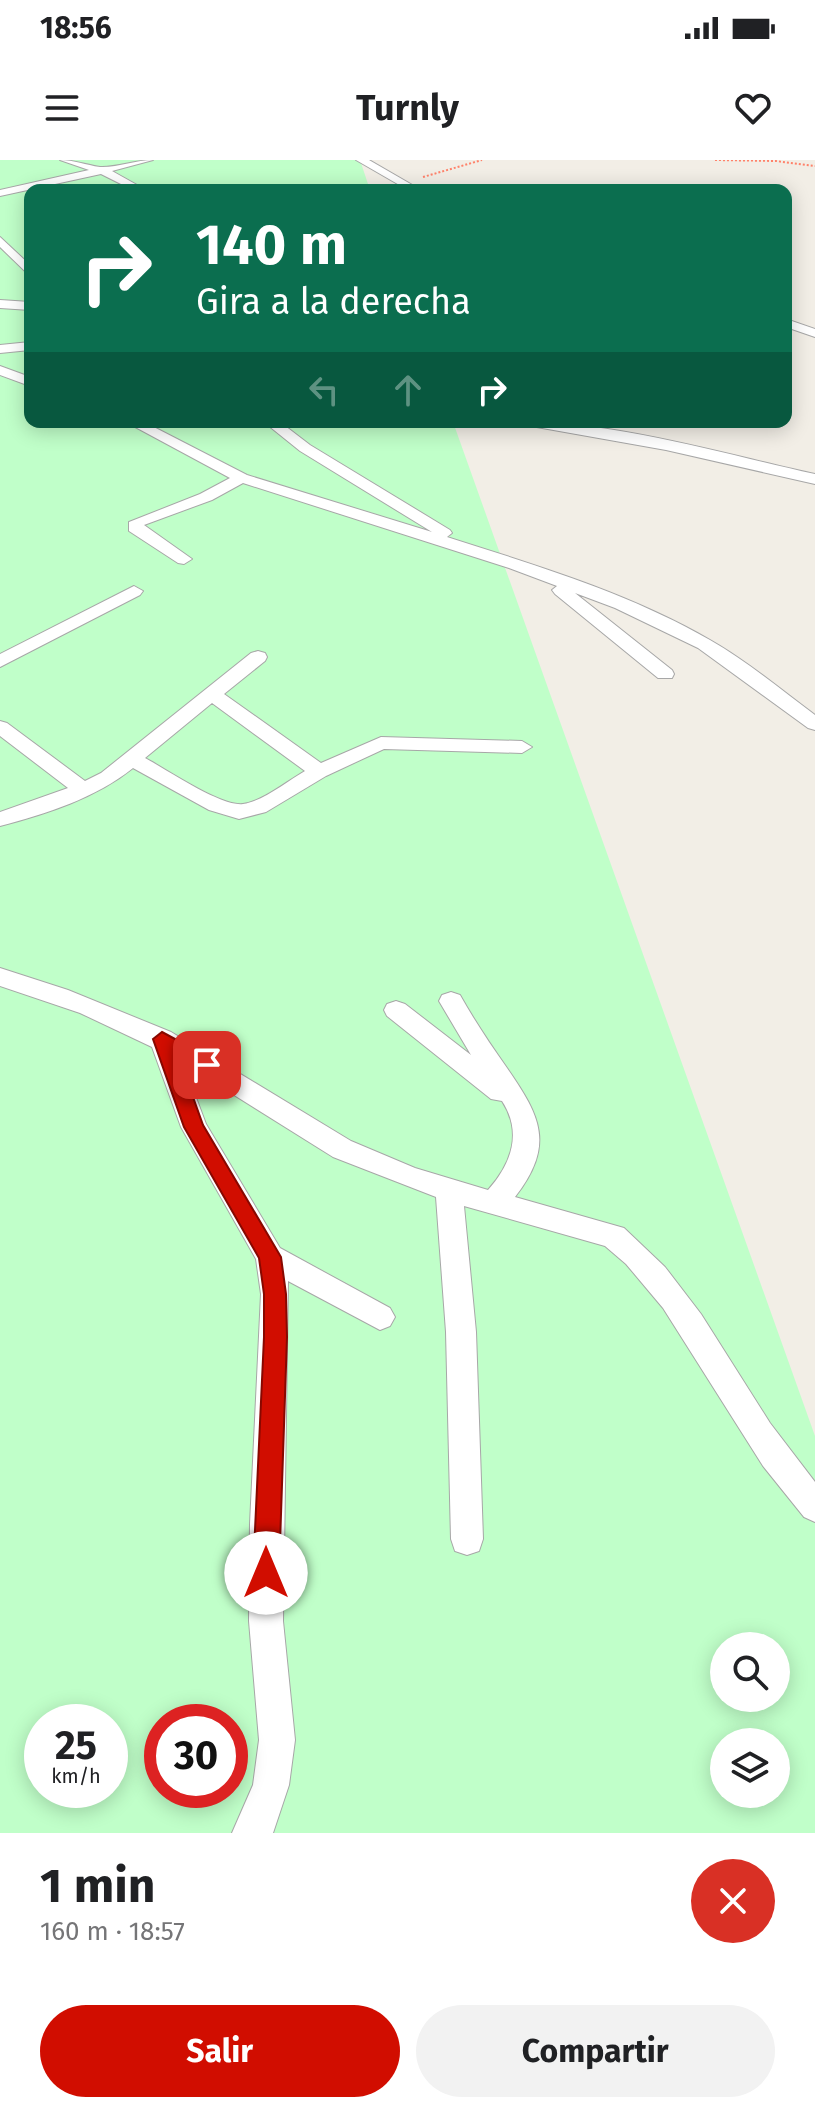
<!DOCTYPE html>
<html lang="es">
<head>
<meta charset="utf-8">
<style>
	:root { --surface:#fff; --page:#f2f2f2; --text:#202124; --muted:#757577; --accent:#d10d00 }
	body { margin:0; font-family:"Fira Sans",sans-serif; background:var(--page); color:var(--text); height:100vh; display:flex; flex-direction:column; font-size:30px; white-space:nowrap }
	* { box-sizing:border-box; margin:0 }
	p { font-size:26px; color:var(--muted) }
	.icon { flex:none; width:44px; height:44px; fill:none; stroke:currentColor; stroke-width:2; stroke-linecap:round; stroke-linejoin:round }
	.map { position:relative; height:1673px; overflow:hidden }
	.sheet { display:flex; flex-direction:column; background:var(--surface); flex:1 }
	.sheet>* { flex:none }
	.hud { position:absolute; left:24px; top:24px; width:768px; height:244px; border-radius:16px; box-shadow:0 4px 20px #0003; background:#0b6e4f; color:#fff; overflow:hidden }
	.buttons { position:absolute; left:710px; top:1472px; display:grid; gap:16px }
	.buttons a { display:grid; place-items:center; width:80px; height:80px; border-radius:50%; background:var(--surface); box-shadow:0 4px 20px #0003; font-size:40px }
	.speed { position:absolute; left:24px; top:1544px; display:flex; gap:16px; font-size:40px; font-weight:700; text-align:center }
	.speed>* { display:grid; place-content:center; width:104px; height:104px; border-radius:50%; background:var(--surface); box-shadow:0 4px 20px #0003; line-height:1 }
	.speed small { font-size:20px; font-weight:400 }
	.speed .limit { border:12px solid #d22; background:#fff; color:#111 }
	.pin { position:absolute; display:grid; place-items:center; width:68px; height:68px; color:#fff; margin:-34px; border-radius:16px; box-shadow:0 4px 12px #0006 }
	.me { position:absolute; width:88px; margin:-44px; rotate:0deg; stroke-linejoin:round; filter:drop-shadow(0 0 6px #0008) }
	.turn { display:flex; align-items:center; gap:28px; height:168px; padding:0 40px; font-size:36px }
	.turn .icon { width:104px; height:104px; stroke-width:2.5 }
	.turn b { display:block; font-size:56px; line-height:68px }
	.lanes { display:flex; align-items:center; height:76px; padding:0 40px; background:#0003; justify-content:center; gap:40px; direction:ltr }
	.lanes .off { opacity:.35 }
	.round { display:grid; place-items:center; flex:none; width:84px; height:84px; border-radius:42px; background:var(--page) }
	.overview { display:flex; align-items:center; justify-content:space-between; height:136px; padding:0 40px }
	h1 { font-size:48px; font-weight:700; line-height:60px }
	.cta { display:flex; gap:16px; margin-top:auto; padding:16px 40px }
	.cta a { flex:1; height:92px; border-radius:48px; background:var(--accent); color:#fff; font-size:32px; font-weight:700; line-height:92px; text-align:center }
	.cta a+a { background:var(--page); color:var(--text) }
	.status { display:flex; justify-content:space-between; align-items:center; height:56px; padding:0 40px; background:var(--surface); direction:ltr }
	.status svg { height:22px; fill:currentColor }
	header { display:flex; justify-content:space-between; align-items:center; height:104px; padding:0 40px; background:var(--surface); font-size:36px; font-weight:700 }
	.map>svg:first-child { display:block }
</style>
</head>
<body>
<div class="status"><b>18:56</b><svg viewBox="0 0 49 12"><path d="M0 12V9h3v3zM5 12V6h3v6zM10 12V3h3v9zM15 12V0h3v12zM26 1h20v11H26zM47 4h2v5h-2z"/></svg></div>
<header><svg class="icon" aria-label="menu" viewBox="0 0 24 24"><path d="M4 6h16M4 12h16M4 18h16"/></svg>Turnly<svg class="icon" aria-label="heart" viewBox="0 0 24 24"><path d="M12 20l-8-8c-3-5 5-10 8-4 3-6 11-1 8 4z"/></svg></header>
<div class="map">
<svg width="815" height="1673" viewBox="0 0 815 1673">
	<rect width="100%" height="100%" fill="#f2eee6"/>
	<path fill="#c0ffc9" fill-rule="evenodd" d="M0 0H360L370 30H30V262H453L815 1276V1673H0ZM724 1486H776V1538H724ZM42 1562H110V1630H42ZM162 1562H230V1630H162ZM724 1582H776V1634H724Z"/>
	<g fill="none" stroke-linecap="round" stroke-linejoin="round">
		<defs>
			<path id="street" d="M60 0C74 0 86 5 100 7 116 8 136 0 153 0L112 11 146 30H133L101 14 0 36V30L89 10Z
				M356 0H369L421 30H408Z
				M0 77 30 105V116L0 87Z
				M0 140 30 142V150L0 148Z
				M786 159 815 169V177L786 167Z
				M30 182V190L0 193V185Z
				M0 206 30 217V226L0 215Z
				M126 262H144L247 315 432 372 300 291 264 262H280L310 285 450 370 452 373 447 377C535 405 629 433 710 480 747 501 781 530 815 555V570L808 568 698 488 615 448 575 433 672 510 674 514 672 518H658L555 434 552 430 557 426 509 408 243 323 212 340 144 365 192 399 184 404 178 403 129 371V362L200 334 230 318Z
				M524 262C617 262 724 294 815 314V324L666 290 531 266Z
				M134 426 143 431 140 435 0 507V494Z
				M258 491 265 493 267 497 265 501 224 534 321 603 381 577 522 581 532 587 522 593 384 589 326 616 266 652 239 659 209 650 133 608C96 638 46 654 0 666V652L68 628 0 576V561L7 563 85 621 101 613 251 493ZM212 543 305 611C287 621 264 641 243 644 221 647 166 609 145 598Z
				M0 808 68 830 171 872 351 981 415 1008 488 1030C511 1004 523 973 502 941L491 939 387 856 384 850 387 844 396 841 405 844 471 895 439 841 442 835 451 832 460 835C474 860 490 884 507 908 541 957 555 985 515 1037L624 1068 665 1107 701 1154 770 1263 815 1322V1362L804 1357 763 1306 663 1148 626 1104 605 1086 464 1046 476 1172 483 1379 479 1391 467 1395 455 1391 451 1379 446 1172 436 1037 333 997 183 903 206 964 280 1088 390 1148 395 1157 390 1166 380 1170 288 1121 283 1461 295 1580 289 1625 273 1673H232L253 1625 259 1580 249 1461 250 1364 261 1134 256 1099 181 967 152 887 80 853 0 826Z"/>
		</defs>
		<use href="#street" stroke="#a7a7a7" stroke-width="2"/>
		<path stroke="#ff826a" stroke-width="2" stroke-dasharray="2 2" stroke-linecap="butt" d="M715 0 776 1 815 6
			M423 17 482 0"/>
		<use href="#street" fill="#fff" fill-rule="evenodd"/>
	</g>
	<path fill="#d10d00" stroke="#880800" stroke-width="2" d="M162 872 214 900 217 905 214 910 207 913 179 898 203 965 281 1097 286 1134 287 1177 279 1413 275 1422 266 1425 257 1422 253 1413 264 1177V1134L259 1098 184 967 153 879Z"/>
</svg>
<div class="buttons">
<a><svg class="icon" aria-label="search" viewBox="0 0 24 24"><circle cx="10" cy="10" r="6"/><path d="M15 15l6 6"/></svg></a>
<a><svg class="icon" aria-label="layers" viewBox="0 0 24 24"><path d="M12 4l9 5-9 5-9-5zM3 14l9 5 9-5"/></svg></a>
</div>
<div class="speed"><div>25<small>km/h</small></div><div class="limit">30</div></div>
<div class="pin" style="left:207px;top:905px;background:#d93025"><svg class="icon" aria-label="arrive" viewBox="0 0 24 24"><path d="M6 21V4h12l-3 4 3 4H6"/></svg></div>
<svg class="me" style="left:266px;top:1413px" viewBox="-20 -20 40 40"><circle r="19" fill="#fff"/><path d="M0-13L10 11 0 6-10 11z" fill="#d10d00"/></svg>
<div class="hud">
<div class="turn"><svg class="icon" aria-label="right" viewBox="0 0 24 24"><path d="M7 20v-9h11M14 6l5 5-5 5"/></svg><div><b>140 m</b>Gira a la derecha</div></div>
<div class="lanes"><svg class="icon off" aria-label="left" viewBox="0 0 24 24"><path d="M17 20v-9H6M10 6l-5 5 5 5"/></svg><svg class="icon off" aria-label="ahead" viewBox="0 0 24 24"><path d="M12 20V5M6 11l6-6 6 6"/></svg><svg class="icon" aria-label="right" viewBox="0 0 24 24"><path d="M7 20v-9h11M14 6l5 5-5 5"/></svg></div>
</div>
</div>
<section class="sheet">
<div class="overview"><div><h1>1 min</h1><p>160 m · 18:57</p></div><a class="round" style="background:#d93025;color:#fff"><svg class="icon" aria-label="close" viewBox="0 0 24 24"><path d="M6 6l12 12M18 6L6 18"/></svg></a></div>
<div class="cta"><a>Salir</a><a>Compartir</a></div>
</section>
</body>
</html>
